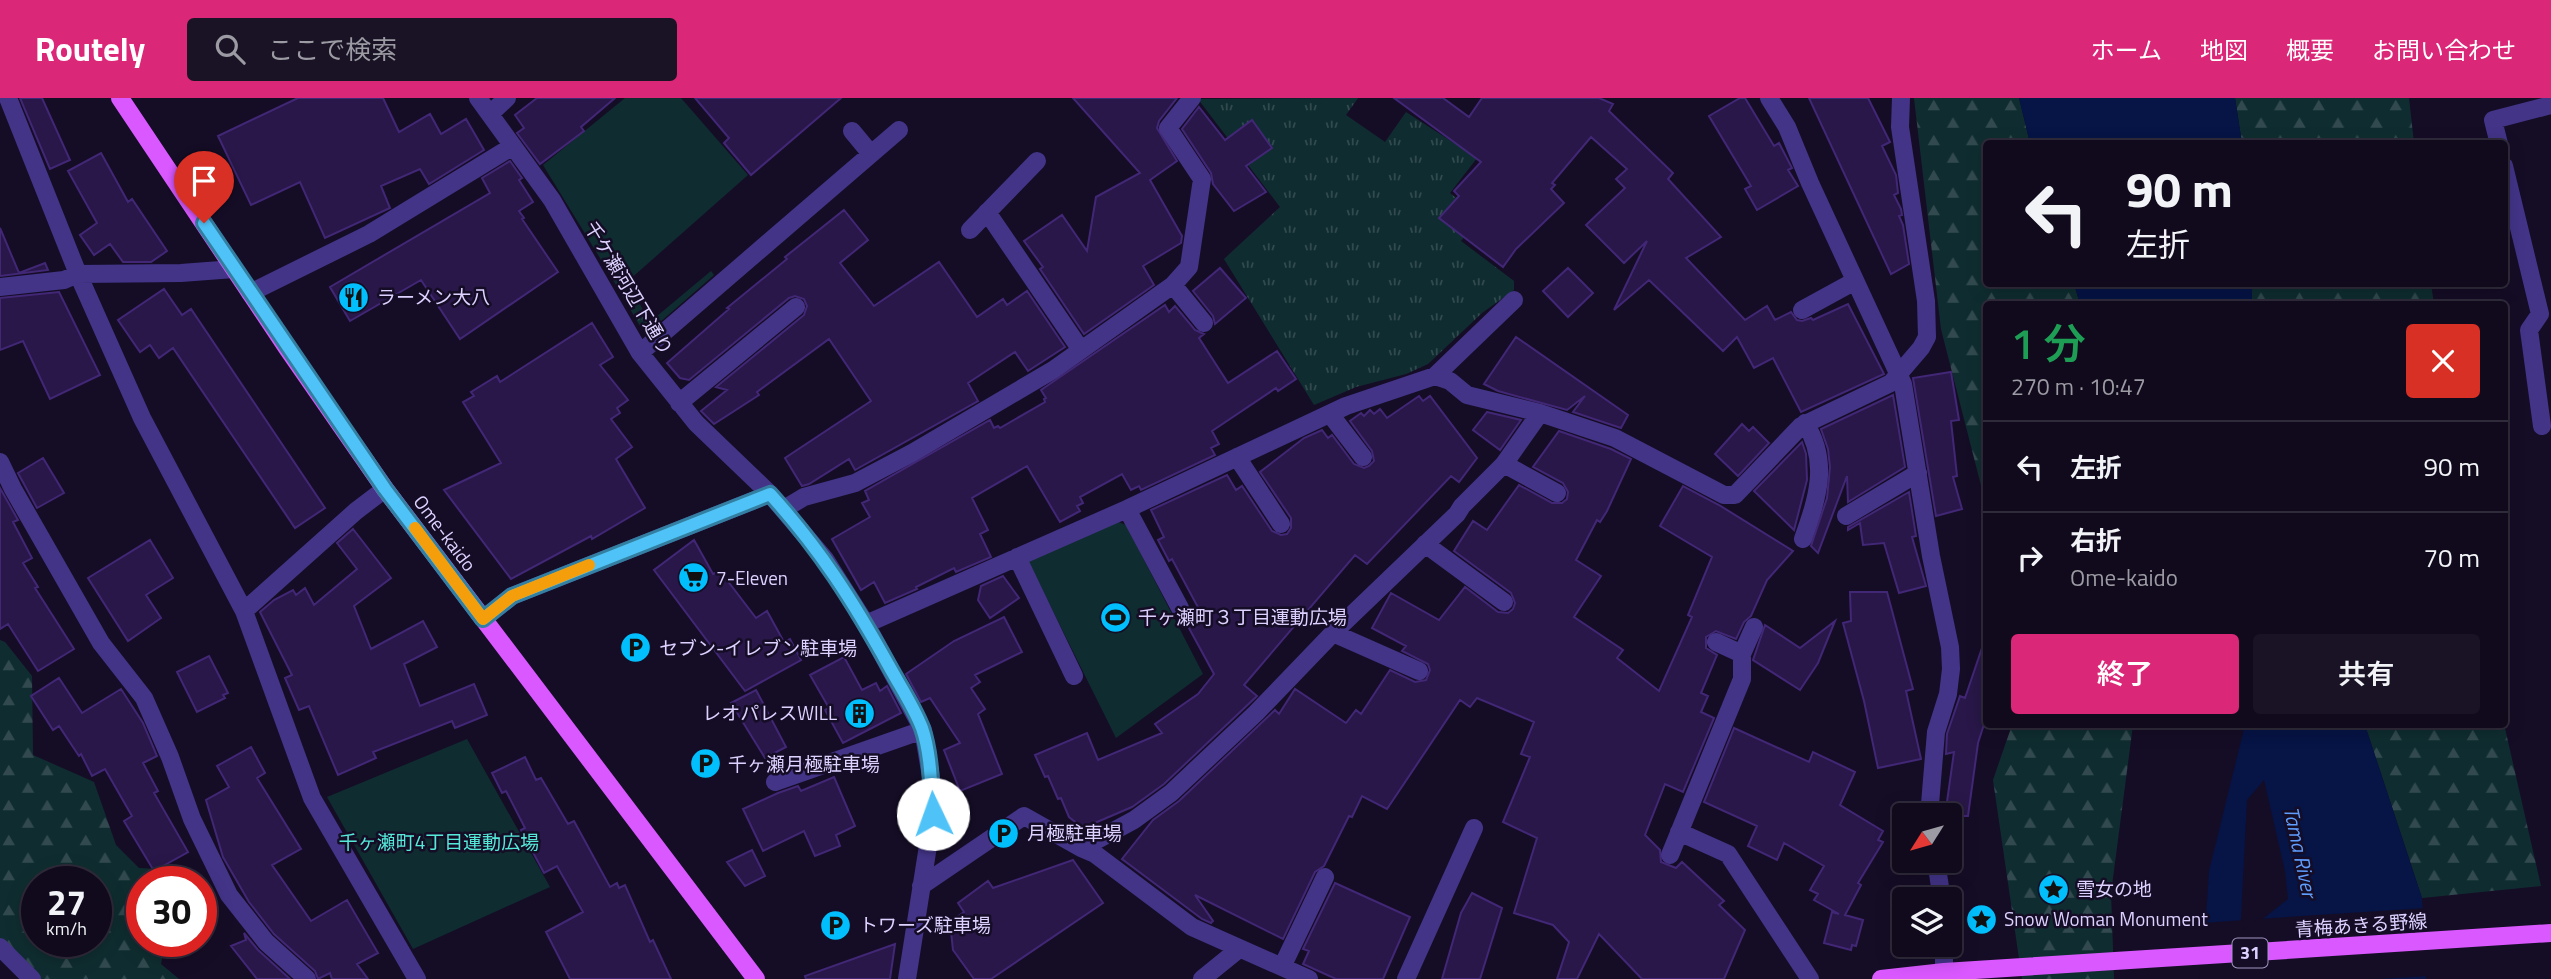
<!DOCTYPE html>
<html lang="ja">
<head>
<meta charset="utf-8">
<style>
	:root { --surface:#100a1c; --page:#191325; --text:#f1f3f6; --muted:#9c9aa3; --line:#302b3b; --accent:#db2777 }
	body { margin:0; font-family:"Titillium Web","Noto Sans JP",sans-serif; background:var(--page); color:var(--text); height:100vh; display:flex; flex-direction:column; font-size:26px; white-space:nowrap }
	* { box-sizing:border-box; margin:0 }
	p { font-size:23px; color:var(--muted) }
	.icon { flex:none; width:38px; height:38px; fill:none; stroke:currentColor; stroke-width:2; stroke-linecap:round; stroke-linejoin:round }
	.map { position:relative; flex:1; overflow:hidden }
	.panel { position:absolute; left:1983px; top:203px; width:525px; height:427px; display:flex; flex-direction:column; background:var(--surface); border-radius:7px; box-shadow:0 4px 18px #0003,0 0 0 2px var(--line) }
	.panel>* { flex:none }
	.guide { position:absolute; left:1983px; top:42px; width:525px; height:147px; border-radius:7px; box-shadow:0 4px 18px #0003,0 0 0 2px var(--line); background:#100a1c; color:var(--text); overflow:hidden }
	.needle { width:46px; rotate:233deg }
	.tools { position:absolute; left:1892px; top:705px; display:grid; gap:14px }
	.tools a { display:grid; place-items:center; width:70px; height:70px; border-radius:7px; background:var(--surface); box-shadow:0 4px 18px #0003,0 0 0 2px var(--line); font-size:35px }
	.speed { position:absolute; left:21px; top:768px; display:flex; gap:14px; font-size:35px; font-weight:700; text-align:center }
	.speed>* { display:grid; place-content:center; width:91px; height:91px; border-radius:50%; background:var(--surface); box-shadow:0 4px 18px #0003,0 0 0 2px var(--line); line-height:1 }
	.speed small { font-size:18px; font-weight:400 }
	.speed .limit { border:10px solid #d22; background:#fff; color:#111 }
	.pin { position:absolute; display:grid; place-items:center; width:60px; height:60px; color:#fff; margin:-72px -30px; border-radius:50% 50% 50% 0; rotate:-45deg; box-shadow:0 0 7px #0007 }
	.pin .icon { rotate:45deg }
	.me { position:absolute; width:77px; margin:-38px; rotate:357deg; stroke-linejoin:round; filter:drop-shadow(0 0 5px #0008) }
	.turn { display:flex; align-items:center; gap:24px; height:147px; padding:0 28px; font-size:32px }
	.turn .icon { width:91px; height:91px; stroke-width:2.5 }
	.turn b { display:block; font-size:49px; line-height:60px }
	.round { display:grid; place-items:center; flex:none; width:74px; height:74px; border-radius:7px; background:var(--page) }
	.head { display:flex; align-items:center; justify-content:space-between; height:119px; padding:0 28px }
	h1 { font-size:42px; font-weight:600; line-height:52px; color:#1e9e55 }
	.cta { display:flex; gap:14px; margin-top:auto; padding:14px 28px }
	.cta a { flex:1; height:80px; border-radius:7px; background:var(--accent); color:#fff; font-size:28px; font-weight:600; line-height:80px; text-align:center }
	.cta a+a { background:var(--page); color:var(--text) }
	ul { padding:0; list-style:none }
	li { display:flex; align-items:center; gap:21px; height:91px; padding:0 28px; border-top:2px solid var(--line) }
	li div { flex:1 }
	li b { display:block; font-size:26px }
	li em { font-style:normal }
	header { display:flex; align-items:center; gap:42px; box-sizing:border-box; height:98px; padding:0 35px; background:var(--accent); color:#fff }
	header strong { font-size:33px }
	nav { display:flex; gap:38px; margin-inline-start:auto; font-size:24px }
	.search { width:490px; height:63px; background:var(--page); display:flex; align-items:center; gap:18px; box-sizing:border-box; padding:0 24px; border-radius:7px; color:var(--muted); font-size:26px }
	.map>svg:first-child { display:block }
</style>
</head>
<body>
<header>
<strong>Routely</strong>
<div class="search"><svg class="icon" aria-label="search" viewBox="0 0 24 24"><circle cx="10" cy="10" r="6"/><path d="M15 15l6 6"/></svg>ここで検索</div>
<nav><a>ホーム</a><a>地図</a><a>概要</a><a>お問い合わせ</a></nav>
</header>
<div class="map">
<svg width="2551" height="881" viewBox="0 0 2551 881">
	<defs>
		<pattern id="grass-tufts" width="24" height="20" patternUnits="userSpaceOnUse" patternTransform="scale(1.75)"><rect width="24" height="20" fill="#0f2d30"/><path d="M3 7l-1-3M5 7V3M7 7l1-3M15 17l-1-3M17 17v-4M19 17l1-3" fill="none" stroke="#324a4f"/></pattern>
		<pattern id="forest-firs" width="22" height="20" patternUnits="userSpaceOnUse" patternTransform="scale(1.75)"><rect width="22" height="20" fill="#0f2d30"/><path d="M5 1l3.5 6h-7zM16 11l3.5 6h-7z" fill="#324a4f"/></pattern>
	</defs>
	<rect width="100%" height="100%" fill="#150d26"/>
	<path fill="url(#grass-tufts)" d="M1358 0 1346 17 1385 44 1406 14 1477 60 1450 95 1479 119 1461 143 1514 183V192L1482 215 1428 266 1406 276 1356 289 1314 307 1224 161 1280 109 1198 1Z
		M571 110 625 186 627 184 650 224 711 173 714 177 652 231 640 228Z"/>
	<path fill="url(#forest-firs)" fill-rule="evenodd" d="M1914 0H2019L2030 45 1986 46V186H2074L2080 206H1986V407L1941 231Z
		M2235 0H2409L2414 45H2242Z
		M2252 186H2431L2434 206H2252Z
		M0 542 5 544 32 578 33 657 94 684 116 747 139 770 194 773 196 784H142V844H165L161 866 179 881H33L0 858ZM37 784H96V844H37Z
		M2504 626 2541 788 2422 800 2365 627Z
		M2012 627H2133L2111 795 2114 881H2022L1993 682Z"/>
	<path fill="#0f2d30" d="M625 0H681L748 77 619 191 543 67Z
		M1116 423 1126 427 1203 576 1116 640 1028 463Z
		M467 641 550 789 413 851 327 699Z"/>
	<path fill="#061446" fill-rule="evenodd" d="M2019 0H2235L2242 45H2030Z
		M2074 186H2252V206H2080Z
		M2245 627H2365L2422 800 2426 881H2202L2209 773ZM2264 682 2285 773 2288 801 2240 839 2247 702Z"/>
	<path fill="#150d26" d="M2426 810 2429 878 2378 881H2199L2203 825 2244 822 2243 832 2257 821Z"/>
	<path fill="#281748" stroke="#422776" stroke-width="2" d="M20 0H42L70 62 50 71Z
		M298 0H383L399 34 430 16 441 36 466 21 484 52 429 86 420 71 381 88 390 110 325 140 300 84 251 107 218 38Z
		M537 0H615L581 29 584 33 540 66 517 35 524 30 515 17Z
		M695 0H841L751 77 724 45 729 40Z
		M1073 0H1177L1159 23 1157 30 1177 63 1150 82 1182 138 1181 145 1143 168 1154 187 1084 236 1040 171 1043 169 1024 143 1062 117 1087 153 1096 99 1140 75Z
		M1394 0H1443L1469 19 1482 0H1599L1613 6 1609 13 1673 75 1668 81 1721 139 1686 160 1745 222 1767 208 1775 222 1791 214 1797 222 1802 223 1811 220 1813 222 1848 206 1884 276 1801 314 1773 260 1754 270 1737 239 1723 253 1649 182 1614 212 1647 143 1624 165 1586 127 1625 90 1616 81 1627 71 1591 39 1552 85 1555 87 1551 91 1564 105 1516 151 1503 169 1439 120 1459 98 1454 93 1481 64Z
		M1740 0H1745L1774 48 1779 45 1792 70 1788 72 1798 88 1757 112 1745 91 1751 88 1709 18Z
		M1809 0H1868L1890 44 1882 48 1896 77 1898 95 1894 97 1901 111 1902 117 1899 118 1903 127 1909 166 1891 176Z
		M1199 9 1225 42 1252 22 1272 50 1246 68 1266 94 1234 113 1213 86 1211 75 1182 31Z
		M101 55 128 104 132 101 167 153 151 164H123L110 146 94 157 80 137 97 125 68 73Z
		M510 63 522 80 519 82 533 104 519 113 524 120 522 121 558 174 460 241 421 182 350 223 330 189 490 95 482 80Z
		M844 112 868 142 840 165 874 208 939 164 977 219 1003 201 1007 207 1027 193 1065 249 1028 273 1015 254 968 285 978 303 855 372 849 361 809 386 802 388 785 360 871 303 829 241 757 294 759 297 714 326 701 313 727 292 716 289 804 217 807 208 804 201 795 198 789 200 689 282 680 280 667 265 729 211 727 210 787 161 785 159Z
		M0 130 19 175 45 165 48 172 0 178Z
		M1220 170 1246 200 1215 226 1213 218 1193 193Z
		M1568 170 1593 195 1568 219 1543 193Z
		M164 191 182 217 191 211 325 410 295 430 173 250 159 260 150 247 140 254 118 222Z
		M59 194 100 277 50 301 23 243 0 252V200Z
		M1165 207 1169 214 1175 208 1195 232 1204 236 1199 240 1228 285 1277 253 1296 281 1278 293 1276 290 1212 333 1219 346 1211 350 1215 357 1141 392 1139 388 1131 392 1122 376 1080 399 1083 405 1077 408 1080 413 1060 424 1027 368 972 400 988 432 980 436 991 459 956 474 954 470 916 489 917 491 885 505 874 484 861 492 832 441 870 419 862 405 869 402 865 393 990 322 994 330 998 328 1000 330 1045 304 1044 301 1046 300 1041 292Z
		M592 225 613 259 600 267 628 302 617 310 620 315 611 321 632 349 616 361 645 410 592 441 591 438 511 481 444 392 501 365 463 304 474 298 471 294 497 278 500 284Z
		M1516 239 1628 317 1621 330 1573 314 1585 298 1567 312 1498 293 1484 286Z
		M1951 274 1959 322 1951 323 1957 378 1953 379 1962 411 1936 418 1913 280Z
		M1893 297 1905 369 1848 404 1847 378 1818 455 1811 448 1827 400 1830 369 1828 351 1821 331Z
		M1419 298 1423 303 1430 298 1477 360 1459 384 1451 378 1367 466 1355 457 1244 587 1257 598 1164 686 1132 709 1083 730 1069 719 1061 700 1058 701 1048 678 1045 679 1035 657 1087 635 1098 662 1162 635 1155 626 1198 596 1214 576 1184 521 1200 513 1172 461 1169 463 1158 442 1164 439 1151 412 1227 377 1236 392 1242 388 1272 433 1281 437 1287 436 1291 430V420L1260 374 1304 340 1322 332 1328 340 1332 337 1354 366 1364 370 1369 368 1374 363 1372 353 1350 323 1361 315 1364 318 1370 312 1374 316 1380 311 1387 320Z
		M1487 314 1521 322 1500 352 1473 332Z
		M1742 326 1749 333 1753 329 1769 345 1738 378 1715 356Z
		M1559 333 1611 351 1631 361 1607 413 1600 424 1597 422 1576 462 1601 478 1574 519 1623 552 1617 560 1659 593 1692 519 1688 517 1712 459 1660 428 1683 388 1719 407 1793 453 1767 482 1751 518 1744 524 1736 541 1716 533 1706 539V550L1717 557 1701 595 1708 598 1701 614 1714 620 1683 694 1665 686 1645 737 1660 752 1661 764 1676 770 1682 764 1724 803 1719 807 1745 832 1724 881H1642L1599 836 1577 881H1557L1569 844 1553 827 1514 815 1537 740 1503 724 1530 659 1521 656 1534 624 1477 600 1470 609 1460 602 1387 711 1362 698 1352 719 1349 718 1324 768 1315 774 1283 841 1195 797 1213 823 1211 825 1202 821 1122 761 1153 722 1179 703 1275 612 1279 616 1295 591 1346 625 1356 612 1361 616 1390 572 1415 584 1426 582 1430 572 1428 566 1402 553 1406 548 1372 530 1391 495 1439 522 1465 489 1498 514 1508 515 1513 511 1515 505 1511 495 1454 453 1473 423 1487 432 1519 387 1552 405H1562L1567 401 1568 394 1563 385 1533 369Z
		M1802 344 1806 356 1807 382 1794 432 1754 393Z
		M43 360 64 395 37 410 18 375Z
		M0 390 18 422 13 424 32 460 23 465 38 489 35 490 74 551 38 573 8 526 0 531Z
		M1909 394 1916 438 1912 439 1926 488 1899 495 1884 445 1863 447 1860 425 1848 432V429Z
		M353 431 391 480 354 508 371 551 423 523 437 549 404 566 420 608 474 586 487 617 455 630 452 623 373 654 376 660 338 677 309 608 299 612 285 580 292 577 260 514 274 502 293 492 296 497 305 490 314 507 357 471 337 445Z
		M150 442 173 480 146 497 161 520 128 543 88 480Z
		M694 442 713 476 720 473 756 520 767 513 784 544 790 541 801 562 745 593 654 472Z
		M1003 478 1019 500 990 520 978 502 981 488Z
		M1850 494H1887L1913 591 1906 593 1921 661 1878 670 1864 603 1843 525 1851 523Z
		M1004 519 1022 554 975 577 980 584 971 590 985 611 978 616 1002 676 960 693 944 652 960 645 930 600 921 604 906 576 954 543Z
		M1835 523 1818 565 1800 592 1753 562 1765 527 1800 550Z
		M1982 550 1986 551V620L1978 645 1968 718H1945L1954 654 1946 656 1947 636 1960 598 1965 600Z
		M209 558 228 595 223 597 225 600 197 614 177 574Z
		M844 559 862 592 876 585 880 593 887 588 901 615 843 645 825 612 829 610 810 577Z
		M59 580 82 615 121 591 143 625 157 658 143 665 158 693 154 695 188 754 154 773 124 723 132 718 105 671 92 678 81 656 79 658 59 628 53 632 31 598Z
		M756 592 786 649 765 660 731 605Z
		M1734 630 1809 664 1813 654 1855 674 1840 707 1883 733 1878 742 1883 744 1858 785 1861 787 1845 817 1863 822 1856 848 1852 847 1851 852 1824 845 1832 814 1839 816 1814 802 1818 796 1810 792 1824 768 1784 745 1777 762 1748 748 1757 728 1704 704Z
		M251 649 265 675 257 680 301 751 272 767 311 823 347 802 378 855 357 866 368 881H332L330 875 318 881 315 873 274 836 249 804 223 759 206 702 229 689 217 668Z
		M525 659 536 682 541 680 568 726 574 723 610 789 617 785 619 790 625 787 650 844 653 842 671 881H570L546 834 583 814 557 768 544 775 521 732 525 730 506 693 502 695 492 675Z
		M834 679 855 728 836 737 840 748 815 758 804 733 763 753 743 711 778 695 798 688 801 693Z
		M752 752 765 778 745 788 727 764Z
		M1073 762 1103 805 991 881H974L953 852 950 824 964 814 958 805 988 783 993 790Z
		M1335 785 1410 819 1383 881H1336L1303 866 1309 853 1303 851Z
		M1472 795 1502 810 1480 881H1442L1461 815Z
		M244 835 258 852 290 881H257L231 848 246 842Z
		M895 846 890 881H806L805 878Z"/>
	<g fill="none" stroke-linecap="round" stroke-linejoin="round">
		<path stroke="#433488" stroke-width="18" d="M8 0 78 176 142 320 244 513 312 700 417 881
			M478 0 552 102 640 255 696 325 770 396 825 461 866 526 923 632 931 679 933 716 907 881
			M1769 0 1787 29 1810 85 1903 286 1931 458 1950 549 1951 571 1948 596 1936 634 1929 718
			M490 16 507 0
			M852 33 871 56
			M2499 46 2493 22 2551 7
			M2504 68 2540 216 2529 232 2542 328
			M987 114 1081 252
			M970 132 1037 63
			M1173 187 1204 225
			M0 189 64 182 78 176 181 175 234 171
			M250 195 369 136 513 48
			M1802 212 1855 183
			M640 255 899 32
			M1435 278 1514 202
			M679 305 796 209
			M1330 316 1363 359
			M1237 359 1281 426
			M0 364 13 391 101 545 144 600 170 659 192 721 229 797 266 844 307 881
			M1504 366 1557 395
			M784 411 804 399 855 385 912 355 1053 272 1173 187 1189 169 1202 81 1168 30 1192 0
			M1127 411 1180 510
			M1846 418 1918 375
			M1803 441C1817 401 1830 364 1805 325
			M1425 446 1504 504
			M1017 459 1074 578
			M244 513 356 413 385 391
			M483 521 512 498 770 396
			M866 526 1127 411 1346 308 1435 278 1450 283 1467 297 1540 315 1615 340 1724 397H1735L1801 328 1891 285 1921 250 1927 239 1926 203 1900 29 1901 0
			M1333 535 1419 573
			M1716 544 1742 556
			M775 684 923 632
			M1679 734 1728 756 1810 881
			M1082 750 1134 722 1171 695 1256 615 1333 535 1457 416 1462 408 1504 366 1540 315
			M1670 757 1742 581V556L1754 529
			M1936 763 1942 802
			M921 788 1024 718 1081 750 1095 756 1192 829 1309 881
			M1944 847V874
			M0 849 32 881
			M1282 869 1325 779
			M1202 881 1239 851
			M1406 881 1474 730"/>
		<path stroke="#d958ff" stroke-width="18" d="M120 0 287 250 385 391 756 881
			M1881 881 1944 874 2551 835"/>
	</g>
	<g fill="none" stroke-linecap="round" stroke-linejoin="round">
		<defs>
			<path id="route" d="M204 125 385 391 483 521 512 498 770 396C820 451 853 503 889 568 900 588 914 609 922 630 931 656 931 688 933 716"/>
		</defs>
		<use href="#route" stroke="#337fa1" stroke-width="18"/>
		<use href="#route" stroke="#4fc3f7" stroke-width="12"/>
		<path stroke="#f59e0b" stroke-width="12" d="M415 430 483 521 512 498 589 467"/>
	</g>
	<defs>
		<symbol id="restaurant-disc" viewBox="-11 -11 22 22"><circle r="9.5" fill="#00bffc" stroke="#150d26"/><path d="M-5-6h1v4h1v-4h1v4h1v-4h1v5L-1.5 .5V6h-2V.5L-5-1ZM5-6V6H3V1.5H1.5Q1.5-4 5-6Z" fill="#111"/></symbol>
		<symbol id="supermarket-disc" viewBox="-11 -11 22 22"><circle r="9.5" fill="#00bffc" stroke="#150d26"/><path d="M-6-5.5h2.5l.6 2H6L4.5 2H-2.5L-4.4-4H-6ZM-1.5 3.2a1.3 1.3 0 1 0 .1 0ZM3 3.2a1.3 1.3 0 1 0 .1 0Z" fill="#111"/></symbol>
		<symbol id="stadium-disc" viewBox="-11 -11 22 22"><circle r="9.5" fill="#00bffc" stroke="#150d26"/><path d="M0-5a6.5 5 0 1 0 0 10a6.5 5 0 1 0 0-10ZM-3.5-1.8h7v3.6h-7Z" fill="#111"/></symbol>
		<symbol id="parking-disc" viewBox="-11 -11 22 22"><circle r="9.5" fill="#00bffc" stroke="#150d26"/><path d="M-3.5-5.5H1a3.5 3.5 0 0 1 0 7H-1V5.5H-3.5ZM-1-3.4V-.6H.8a1.4 1.4 0 0 0 0-2.8Z" fill="#111"/></symbol>
		<symbol id="building-disc" viewBox="-11 -11 22 22"><circle r="9.5" fill="#00bffc" stroke="#150d26"/><path d="M-4-6H4V6H1V3H-1V6H-4ZM-2.5-4.3h1.7v1.8h-1.7ZM.8-4.3h1.7v1.8H.8ZM-2.5-1h1.7V.8h-1.7ZM.8-1h1.7V.8H.8Z" fill="#111"/></symbol>
		<symbol id="sight-disc" viewBox="-11 -11 22 22"><circle r="9.5" fill="#00bffc" stroke="#150d26"/><path d="M0-6L1.8-2.2L6-1.7L2.9 1.2L3.7 5.4L0 3.3L-3.7 5.4L-2.9 1.2L-6-1.7L-1.8-2.2Z" fill="#111"/></symbol>
	</defs>
	<g fill-rule="evenodd">
		<use href="#restaurant-disc" x="336" y="182" width="35" height="35"/>
		<use href="#supermarket-disc" x="676" y="462" width="35" height="35"/>
		<use href="#stadium-disc" x="1098" y="502" width="35" height="35"/>
		<use href="#parking-disc" x="618" y="532" width="35" height="35"/>
		<use href="#building-disc" x="842" y="598" width="35" height="35"/>
		<use href="#parking-disc" x="688" y="648" width="35" height="35"/>
		<use href="#parking-disc" x="986" y="718" width="35" height="35"/>
		<use href="#sight-disc" x="2036" y="774" width="35" height="35"/>
		<use href="#sight-disc" x="1964" y="804" width="35" height="35"/>
		<use href="#parking-disc" x="818" y="810" width="35" height="35"/>
	</g>
	<g text-anchor="middle" stroke-width="5" stroke-linejoin="round" paint-order="stroke">
		<rect fill="#150d26" stroke="#a196be" stroke-width="2" x="2232.5" y="840.5" width="35" height="29" rx="5"/>
		<g font-size="18" font-weight="bold" fill="#ddd1ff">
			<text x="2250" y="861">31</text>
		</g>
		<g font-size="19" fill="#ddd1ff" stroke="#150d26">
			<text transform="translate(629 190) rotate(59)" y="7">千ケ瀬河辺下通り</text>
			<text transform="translate(445 435) rotate(53)" y="7">Ome-kaido</text>
			<text transform="translate(2361 827) rotate(-4)" y="7">青梅あきる野線</text>
		</g>
		<g font-size="19" fill="#ddd1ff" stroke="#150d26" text-anchor="start">
			<text x="377" y="206">ラーメン大八</text>
			<text x="716" y="487">7-Eleven</text>
			<text x="1138" y="526">千ヶ瀬町３丁目運動広場</text>
			<text x="659" y="557">セブン-イレブン駐車場</text>
			<text x="837" y="622" text-anchor="end">レオパレスWILL</text>
			<text x="728" y="673">千ヶ瀬月極駐車場</text>
			<text x="1027" y="742">月極駐車場</text>
			<text x="2076" y="798">雪女の地</text>
			<text x="2004" y="828">Snow Woman Monument</text>
			<text x="859" y="834">トワーズ駐車場</text>
		</g>
		<g font-size="19" fill="#54e9d9" stroke="#150d26">
			<text x="439" y="751">千ヶ瀬町4丁目運動広場</text>
		</g>
		<g font-size="21" font-style="italic" fill="#5f9eff" stroke="#150d26">
			<text transform="translate(2300 754) rotate(78)" y="7">Tama River</text>
		</g>
	</g>
</svg>
<div class="tools">
<a><svg class="needle" viewBox="-14 -14 28 28"><path d="M0-13l5 13h-10z" fill="#e53935"/><path d="M0 13l5-13h-10z" fill="#9c9aa3"/></svg></a>
<a><svg class="icon" aria-label="layers" viewBox="0 0 24 24"><path d="M12 4l9 5-9 5-9-5zM3 14l9 5 9-5"/></svg></a>
</div>
<div class="speed"><div>27<small>km/h</small></div><div class="limit">30</div></div>
<div class="pin" style="left:204px;top:125px;background:#d93025"><svg class="icon" aria-label="arrive" viewBox="0 0 24 24"><path d="M6 21V4h12l-3 4 3 4H6"/></svg></div>
<svg class="me" style="left:933px;top:716px" viewBox="-20 -20 40 40"><circle r="19" fill="#fff"/><path d="M0-13L10 11 0 6-10 11z" fill="#4fc3f7"/></svg>
<div class="guide">
<div class="turn"><svg class="icon" aria-label="left" viewBox="0 0 24 24"><path d="M17 20v-9H6M10 6l-5 5 5 5"/></svg><div><b>90 m</b>左折</div></div>
</div>
<section class="panel">
<div class="head"><div><h1>1 分</h1><p>270 m · 10:47</p></div><a class="round" style="background:#d93025;color:#fff"><svg class="icon" aria-label="close" viewBox="0 0 24 24"><path d="M6 6l12 12M18 6L6 18"/></svg></a></div>
<ul>
<li><svg class="icon" aria-label="left" viewBox="0 0 24 24"><path d="M17 20v-9H6M10 6l-5 5 5 5"/></svg><div><b>左折</b></div><em>90 m</em></li>
<li><svg class="icon" aria-label="right" viewBox="0 0 24 24"><path d="M7 20v-9h11M14 6l5 5-5 5"/></svg><div><b>右折</b><p>Ome-kaido</p></div><em>70 m</em></li>
</ul>
<div class="cta"><a>終了</a><a>共有</a></div>
</section>
</div>
</body>
</html>
